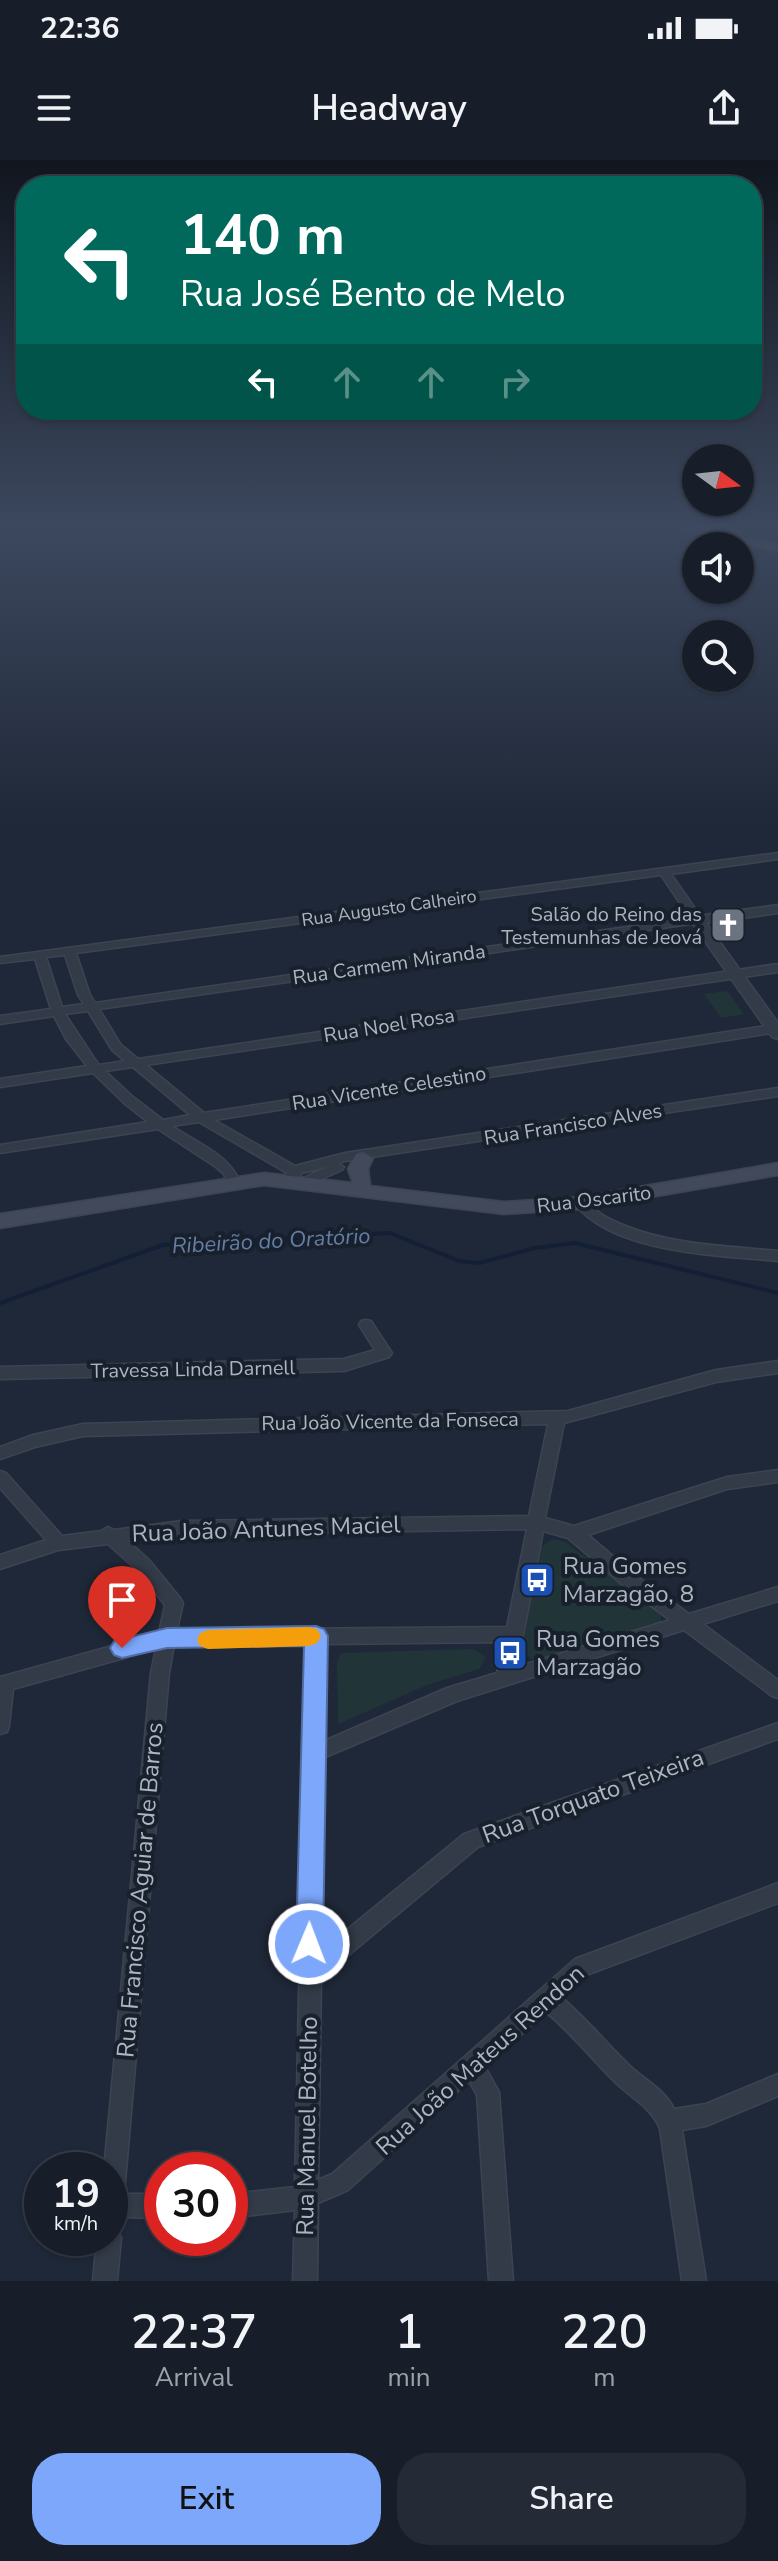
<!DOCTYPE html>
<html lang="en">
<head>
<meta charset="utf-8">
<style>
	:root { --surface:#171e2a; --page:#242b36; --text:#f1f3f6; --muted:#9ea2a8; --line:#363c47; --accent:#7ca7fb }
	body { margin:0; font-family:"Nunito Sans",sans-serif; background:var(--page); color:var(--text); height:100vh; display:flex; flex-direction:column; font-size:30px; white-space:nowrap }
	* { box-sizing:border-box; margin:0 }
	p { font-size:26px; color:var(--muted) }
	.icon { flex:none; width:44px; height:44px; fill:none; stroke:currentColor; stroke-width:2; stroke-linecap:round; stroke-linejoin:round }
	.map { position:relative; height:2121px; overflow:hidden }
	.details { display:flex; flex-direction:column; background:var(--surface); flex:1 }
	.details>* { flex:none }
	.top-card { position:absolute; left:16px; top:16px; width:746px; height:244px; border-radius:32px; box-shadow:0 2px 6px #0004,0 0 0 2px var(--line); background:#00695c; color:#fff; overflow:hidden }
	.needle { width:52px; rotate:105deg }
	.fabs { position:absolute; left:682px; top:284px; display:grid; gap:16px }
	.fabs a { display:grid; place-items:center; width:72px; height:72px; border-radius:50%; background:var(--surface); box-shadow:0 2px 6px #0004,0 0 0 2px var(--line); font-size:40px }
	.speed { position:absolute; left:24px; top:1992px; display:flex; gap:16px; font-size:40px; font-weight:700; text-align:center }
	.speed>* { display:grid; place-content:center; width:104px; height:104px; border-radius:50%; background:var(--surface); box-shadow:0 2px 6px #0004,0 0 0 2px var(--line); line-height:1 }
	.speed small { font-size:20px; font-weight:400 }
	.speed .limit { border:12px solid #d22; background:#fff; color:#111 }
	.pin { position:absolute; display:grid; place-items:center; width:68px; height:68px; color:#fff; margin:-82px -34px; border-radius:50% 50% 50% 0; rotate:-45deg; box-shadow:0 0 8px #0007 }
	.pin .icon { rotate:45deg }
	.me { position:absolute; width:88px; margin:-44px; rotate:1deg; stroke-linejoin:round; filter:drop-shadow(0 0 6px #0008) }
	.turn { display:flex; align-items:center; gap:28px; height:168px; padding:0 32px; font-size:36px }
	.turn .icon { width:104px; height:104px; stroke-width:2.5 }
	.turn b { display:block; font-size:56px; line-height:68px }
	.lanes { display:flex; align-items:center; height:76px; padding:0 32px; background:#0003; justify-content:center; gap:40px; direction:ltr }
	.lanes .off { opacity:.35 }
	.eta { display:flex; justify-content:space-evenly; align-items:center; height:136px; text-align:center }
	.eta b { font-size:48px; font-weight:600; line-height:56px }
	.cta { display:flex; gap:16px; margin-top:auto; padding:16px 32px }
	.cta a { flex:1; height:92px; border-radius:32px; background:var(--accent); color:#111; font-size:32px; font-weight:600; line-height:92px; text-align:center }
	.cta a+a { background:var(--page); color:var(--text) }
	.status { display:flex; justify-content:space-between; align-items:center; height:56px; padding:0 40px; background:var(--surface); direction:ltr }
	.status svg { height:22px; fill:currentColor }
	header { display:flex; justify-content:space-between; align-items:center; height:104px; padding:0 32px; background:var(--surface); font-size:36px; font-weight:600 }
	.map>svg:first-child { display:block }
</style>
</head>
<body>
<div class="status"><b>22:36</b><svg viewBox="0 0 49 12"><path d="M0 12V9h3v3zM5 12V6h3v6zM10 12V3h3v9zM15 12V0h3v12zM26 1h20v11H26zM47 4h2v5h-2z"/></svg></div>
<header><svg class="icon" aria-label="menu" viewBox="0 0 24 24"><path d="M4 6h16M4 12h16M4 18h16"/></svg>Headway<svg class="icon" aria-label="share" viewBox="0 0 24 24"><path d="M12 15V3M7 8l5-5 5 5M5 13v7h14v-7"/></svg></header>
<div class="map">
<svg width="778" height="2121" viewBox="0 0 778 2121">
	<rect width="100%" height="100%" fill="#1f2838"/>
	<path fill="#213539" d="M727 831 744 854 721 858 704 834Z
		M554 1379 565 1382 660 1452 661 1462 540 1500 530 1498 523 1487 541 1386Z
		M474 1489 486 1497 479 1509 427 1525 338 1564 337 1503 341 1493Z"/>
	<g fill="none" stroke-linecap="round" stroke-linejoin="round">
		<path stroke="#131f35" stroke-width="4" d="M0 1143 163 1085 390 1073 459 1101 479 1103 535 1088 575 1083 778 1133"/>
		<defs>
			<path id="minor" d="M778 693V699L671 714 703 760 697 763 99 849 121 885 138 899 778 804V812L146 905 204 953 778 864V872L214 960 295 1006 345 993 778 928V936L345 1001 338 1003 344 1007 342 1010 306 1026 299 1022 301 1019 329 1006 302 1013 293 1023H283L281 1020 287 1013 199 962 172 966C195 982 231 995 240 1023L238 1026H228L224 1014 216 1007 158 969 0 993V985L148 962 124 943 93 913 0 927V919L87 906 66 879 54 856 0 864V856L51 849 35 799 0 803V797ZM661 715 690 758 95 843 90 835 76 793ZM65 795 78 835 84 844 62 847 46 797ZM88 851 112 890 125 901 99 905 94 898 65 854ZM133 907 190 955 163 960 133 937 105 911Z
				M581 1039C589 1042 593 1048 601 1054 607 1058 616 1062 623 1065 671 1085 727 1086 778 1091V1101C718 1095 614 1094 574 1043Z
				M366 1160 371 1161 392 1193 389 1197 344 1211 0 1219V1207L344 1199 375 1190 359 1165 361 1161Z
				M778 1201V1213L716 1222 564 1263 545 1358 574 1366 727 1317 778 1310V1322L727 1329 588 1375 635 1415 689 1454 778 1427V1441L703 1464 778 1520V1538L772 1536 684 1470 457 1541 323 1598 321 1791 464 1674 778 1563V1579L478 1687 321 1818 318 2020 332 2014 575 1799 778 1723V1743L589 1814 562 1838C587 1859 606 1883 629 1905 644 1920 666 1930 674 1949L706 1944 778 1914V1936L706 1966 682 1970 706 2121H682L660 1969C651 1946 629 1937 613 1920 590 1897 571 1873 546 1852L485 1907 499 1932 513 2121H489L477 1935 469 1921 348 2030 318 2043 317 2121H293L295 2050 230 2058V2034L295 2027 304 1596 303 1592 305 1587 307 1484 174 1485 169 1513 124 2034H162V2058L122 2057 119 2073 121 2078 117 2121H93L97 2078H110V2010H104L151 1513 156 1489 13 1529 9 1566 7 1572 0 1574V1517L159 1473 165 1445 137 1410 108 1384 58 1390 0 1409V1395L46 1380 0 1328V1311L6 1313 62 1376 101 1371 108 1367 114 1370 182 1361 529 1356 548 1264 83 1276 35 1287 0 1299V1287L33 1275 83 1264 568 1251 716 1210ZM527 1369 507 1467 177 1470 183 1443 180 1438 149 1400 128 1381 182 1375ZM543 1371 568 1378 623 1425 670 1460 517 1507ZM504 1482 497 1513 447 1528 324 1581 325 1484Z"/>
			<path id="tertiary" d="M778 745V753L706 763 778 863V879L772 877 690 760 697 756Z"/>
			<path id="secondary" d="M363 992 373 998 368 1009 370 1026 504 1042 581 1037 778 1003V1015L581 1049 504 1054 264 1025 0 1068V1054L264 1013 353 1023 348 1009 356 994Z"/>
			<path id="trunk" d="M677 369H704L778 384V392Z"/>
		</defs>
		<use href="#minor" stroke="#3c4452" stroke-width="3"/>
		<use href="#tertiary" stroke="#3c4452" stroke-width="3"/>
		<use href="#secondary" stroke="#3c4452" stroke-width="3"/>
		<use href="#trunk" stroke="#3a424f" stroke-width="3"/>
		<use href="#minor" fill="#333b48" fill-rule="evenodd"/>
		<use href="#tertiary" fill="#333b48" fill-rule="evenodd"/>
		<use href="#secondary" fill="#41495b" fill-rule="evenodd"/>
		<use href="#trunk" fill="#5f5e5c" fill-rule="evenodd"/>
	</g>
	<linearGradient id="sky" x2="0" y2="1"><stop stop-color="#11161f"/><stop offset="0.55" stop-color="#3c485e"/><stop offset="1" stop-color="#3c485e" stop-opacity="0"/></linearGradient>
	<rect width="778" height="666" fill="url(#sky)"/>
	<path fill="#7ca7fb" stroke="#516da3" stroke-width="2" d="M316 1466 324 1469 328 1476 323 1784 319 1793 309 1797 300 1793 296 1784 304 1486 167 1488 122 1498 114 1495 110 1488 114 1481 167 1468Z"/>
	<path fill="#f59e0b" d="M309 1467 317 1469 321 1476 317 1483 309 1486 208 1489 200 1486 197 1480 200 1473 208 1470Z"/>
	<defs>
		<symbol id="church-square" viewBox="-11 -11 22 22"><rect x="-9" y="-9" width="18" height="18" rx="4" fill="#6b7280" stroke="#18202c"/><path d="M-1.2-6h2.4v3.5h3.3v2.4h-3.3V6h-2.4V-.1h-3.3v-2.4h3.3Z" fill="#fff"/></symbol>
		<symbol id="bus-square" viewBox="-11 -11 22 22"><rect x="-9" y="-9" width="18" height="18" rx="4" fill="#1a4fb4" stroke="#18202c"/><path d="M-5-6H5V4H4V6H2V4H-2V6H-4V4H-5ZM-3.5-4V0h7V-4ZM-3.5 1.2v1.5H-2V1.2ZM2 1.2v1.5H3.5V1.2Z" fill="#fff"/></symbol>
	</defs>
	<g fill-rule="evenodd">
		<use href="#church-square" x="708" y="745" width="40" height="40"/>
		<use href="#bus-square" x="517" y="1400" width="40" height="40"/>
		<use href="#bus-square" x="490" y="1473" width="40" height="40"/>
	</g>
	<g text-anchor="middle" stroke-width="8" stroke-linejoin="round" paint-order="stroke">
		<g font-size="18" fill="#adb5c5" stroke="#18202c">
			<text transform="translate(389 748) rotate(-8)" y="6">Rua Augusto Calheiro</text>
		</g>
		<g font-size="20" fill="#adb5c5" stroke="#18202c" text-anchor="end">
			<text x="702" y="761">Salão do Reino das<tspan x="702" dy="23">Testemunhas de Jeová</tspan></text>
		</g>
		<g font-size="20" fill="#adb5c5" stroke="#18202c">
			<text transform="translate(389 804) rotate(-8)" y="7">Rua Carmem Miranda</text>
			<text transform="translate(389 865) rotate(-9)" y="7">Rua Noel Rosa</text>
			<text transform="translate(389 928) rotate(-9)" y="7">Rua Vicente Celestino</text>
			<text transform="translate(573 964) rotate(-9)" y="7">Rua Francisco Alves</text>
			<text transform="translate(594 1039) rotate(-7)" y="7">Rua Oscarito</text>
			<text transform="translate(193 1209) rotate(-1)" y="7">Travessa Linda Darnell</text>
			<text transform="translate(390 1261) rotate(-1)" y="7">Rua João Vicente da Fonseca</text>
		</g>
		<g font-size="22" font-style="italic" fill="#647da6" stroke="#18202c">
			<text transform="translate(271 1080) rotate(-3)" y="8">Ribeirão do Oratório</text>
		</g>
		<g font-size="24" fill="#adb5c5" stroke="#18202c">
			<text transform="translate(266 1369) rotate(-2)" y="8">Rua João Antunes Maciel</text>
			<text transform="translate(593 1636) rotate(-20)" y="8">Rua Torquato Teixeira</text>
			<text transform="translate(140 1730) rotate(-85)" y="8">Rua Francisco Aguiar de Barros</text>
			<text transform="translate(480 1900) rotate(-42)" y="8">Rua João Mateus Rendon</text>
			<text transform="translate(307 1966) rotate(-89)" y="8">Rua Manuel Botelho</text>
		</g>
		<g font-size="24" fill="#adb5c5" stroke="#18202c" text-anchor="start">
			<text x="563" y="1414">Rua Gomes<tspan x="563" dy="28">Marzagão, 8</tspan></text>
			<text x="536" y="1487">Rua Gomes<tspan x="536" dy="28">Marzagão</tspan></text>
		</g>
	</g>
</svg>
<div class="fabs">
<a><svg class="needle" viewBox="-14 -14 28 28"><path d="M0-13l5 13h-10z" fill="#e53935"/><path d="M0 13l5-13h-10z" fill="#9ea2a8"/></svg></a>
<a><svg class="icon" aria-label="sound" viewBox="0 0 24 24"><path d="M4 9h4l5-4v14l-5-4H4zM17 9q2 3 0 6"/></svg></a>
<a><svg class="icon" aria-label="search" viewBox="0 0 24 24"><circle cx="10" cy="10" r="6"/><path d="M15 15l6 6"/></svg></a>
</div>
<div class="speed"><div>19<small>km/h</small></div><div class="limit">30</div></div>
<div class="pin" style="left:122px;top:1488px;background:#d93025"><svg class="icon" aria-label="arrive" viewBox="0 0 24 24"><path d="M6 21V4h12l-3 4 3 4H6"/></svg></div>
<svg class="me" style="left:309px;top:1784px" viewBox="-20 -20 40 40"><circle r="17" fill="#7ca7fb" stroke="#fff" stroke-width="3"/><path d="M0-11L8 9 0 5-8 9z" fill="#fff"/></svg>
<div class="top-card">
<div class="turn"><svg class="icon" aria-label="left" viewBox="0 0 24 24"><path d="M17 20v-9H6M10 6l-5 5 5 5"/></svg><div><b>140 m</b>Rua José Bento de Melo</div></div>
<div class="lanes"><svg class="icon" aria-label="left" viewBox="0 0 24 24"><path d="M17 20v-9H6M10 6l-5 5 5 5"/></svg><svg class="icon off" aria-label="ahead" viewBox="0 0 24 24"><path d="M12 20V5M6 11l6-6 6 6"/></svg><svg class="icon off" aria-label="ahead" viewBox="0 0 24 24"><path d="M12 20V5M6 11l6-6 6 6"/></svg><svg class="icon off" aria-label="right" viewBox="0 0 24 24"><path d="M7 20v-9h11M14 6l5 5-5 5"/></svg></div>
</div>
</div>
<section class="details">
<div class="eta">
<div><b>22:37</b><p>Arrival</p></div>
<div><b>1</b><p>min</p></div>
<div><b>220</b><p>m</p></div>
</div>
<div class="cta"><a>Exit</a><a>Share</a></div>
</section>
</body>
</html>
